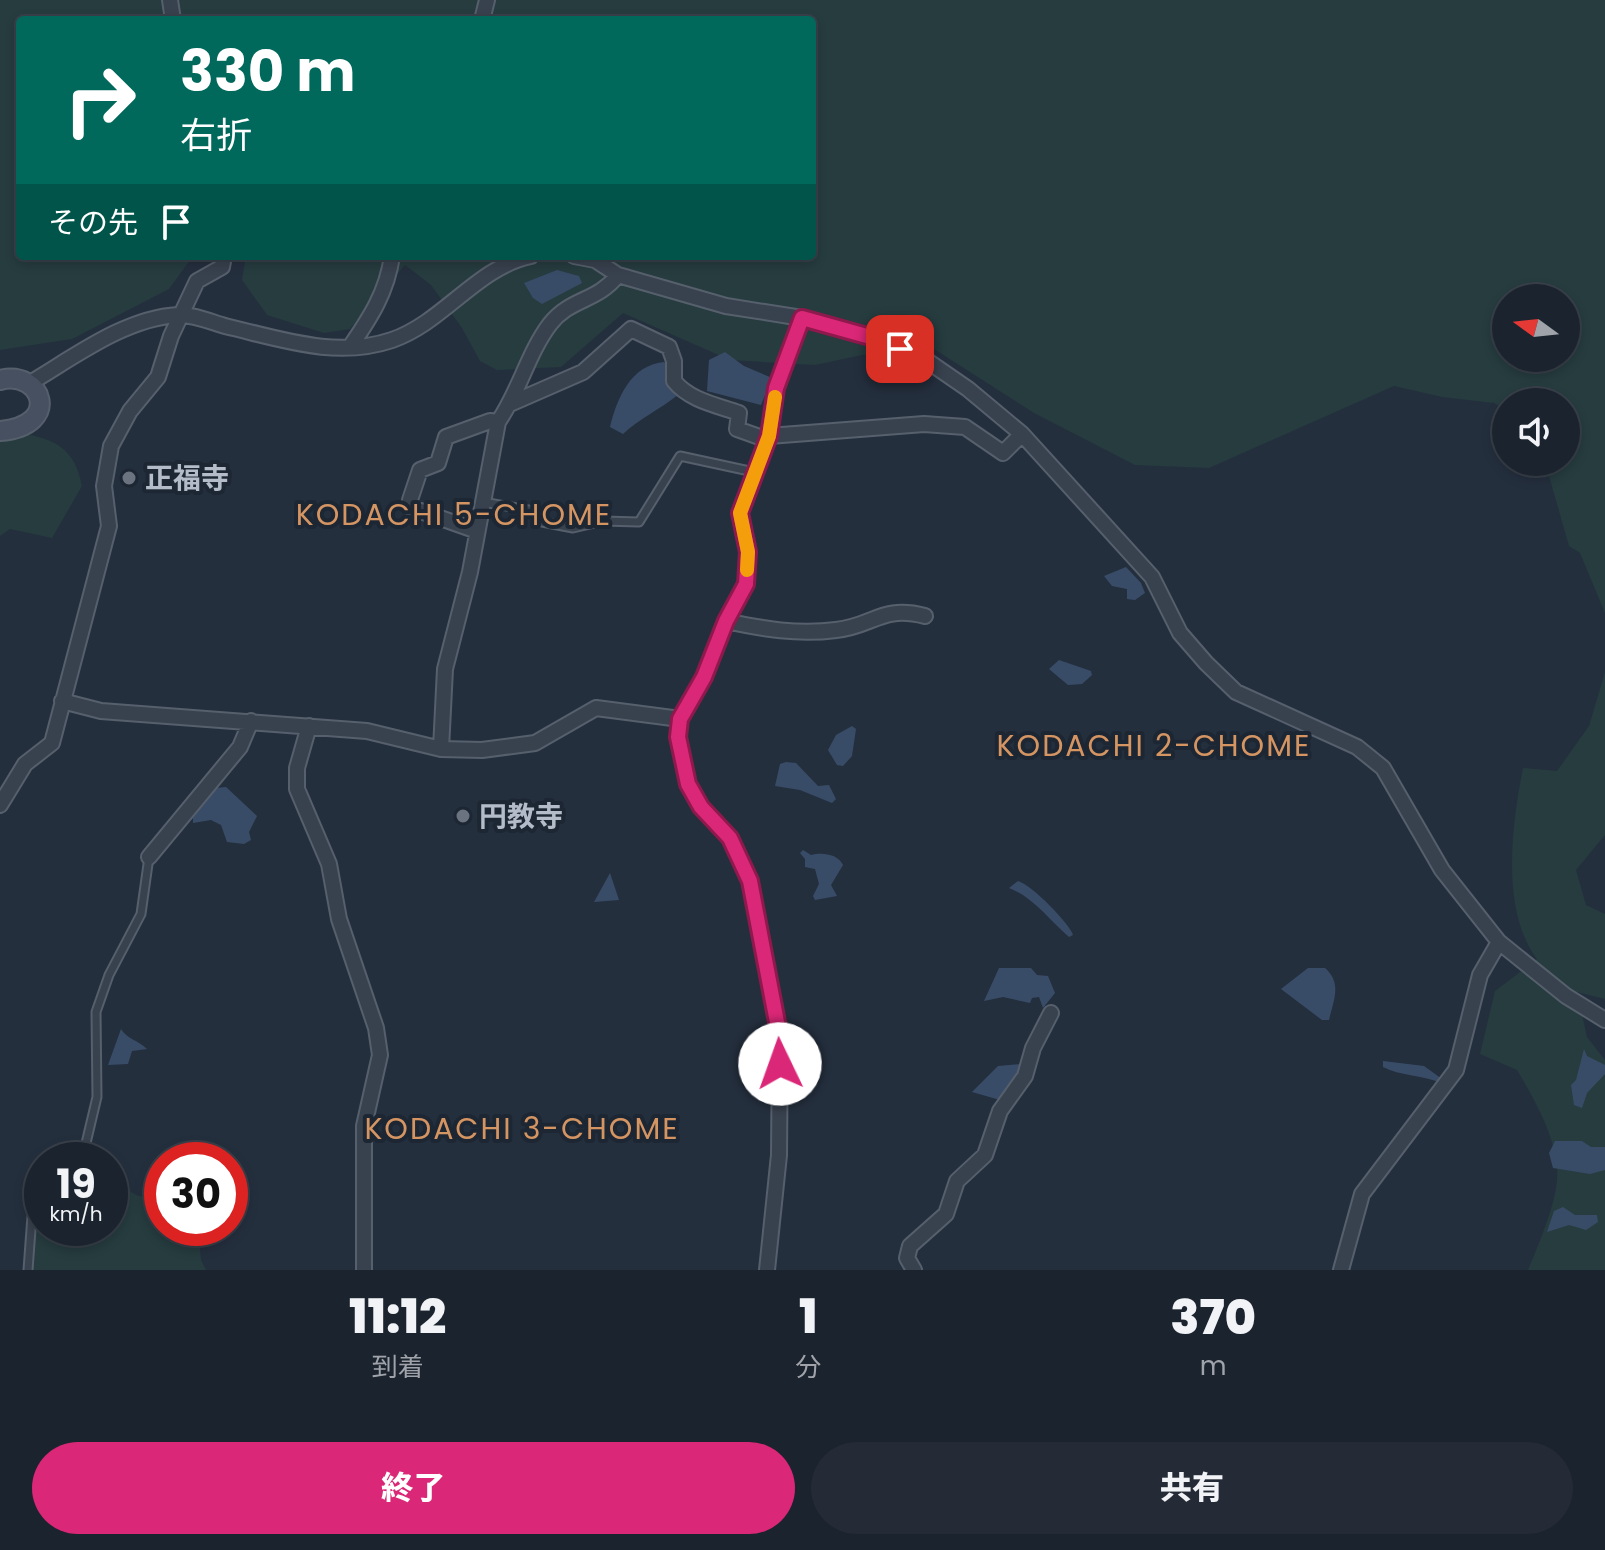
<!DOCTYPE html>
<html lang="ja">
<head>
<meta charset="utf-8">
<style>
	:root { --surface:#1b232e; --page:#242b36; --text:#f1f3f6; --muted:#a0a4aa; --line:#39404a; --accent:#db2777 }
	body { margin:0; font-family:Poppins,"Noto Sans JP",sans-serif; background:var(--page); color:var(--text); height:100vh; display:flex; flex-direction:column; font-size:30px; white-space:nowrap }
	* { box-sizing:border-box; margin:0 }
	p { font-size:26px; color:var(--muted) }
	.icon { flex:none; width:44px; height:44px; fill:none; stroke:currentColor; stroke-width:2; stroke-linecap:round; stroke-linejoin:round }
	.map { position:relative; height:1270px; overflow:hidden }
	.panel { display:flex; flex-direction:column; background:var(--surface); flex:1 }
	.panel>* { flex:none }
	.top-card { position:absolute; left:16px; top:16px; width:800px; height:244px; border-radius:8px; box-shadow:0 4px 12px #0003,0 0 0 2px var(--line); background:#00695c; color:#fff; overflow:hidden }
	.needle { width:52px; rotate:285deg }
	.buttons { position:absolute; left:1492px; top:284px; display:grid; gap:16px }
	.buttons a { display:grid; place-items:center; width:88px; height:88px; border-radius:50%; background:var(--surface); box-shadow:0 4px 12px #0003,0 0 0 2px var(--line); font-size:40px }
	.speed { position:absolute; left:24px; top:1142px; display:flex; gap:16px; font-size:40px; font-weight:700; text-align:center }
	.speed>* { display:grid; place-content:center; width:104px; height:104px; border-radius:50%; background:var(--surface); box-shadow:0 4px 12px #0003,0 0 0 2px var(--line); line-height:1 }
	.speed small { font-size:20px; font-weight:400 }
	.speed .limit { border:12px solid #d22; background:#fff; color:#111 }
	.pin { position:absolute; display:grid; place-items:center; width:68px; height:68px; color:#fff; margin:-34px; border-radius:16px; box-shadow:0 4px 12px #0006 }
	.me { position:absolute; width:88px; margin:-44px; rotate:357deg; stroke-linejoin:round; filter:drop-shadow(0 0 6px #0008) }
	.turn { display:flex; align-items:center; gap:28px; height:168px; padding:0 32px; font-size:36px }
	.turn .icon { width:104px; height:104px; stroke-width:2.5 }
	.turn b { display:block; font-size:56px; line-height:68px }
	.then { display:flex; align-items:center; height:76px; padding:0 32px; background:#0003; gap:16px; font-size:30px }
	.eta { display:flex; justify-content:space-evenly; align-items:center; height:136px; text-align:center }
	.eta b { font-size:48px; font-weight:800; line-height:56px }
	.action { display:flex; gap:16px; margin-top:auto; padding:16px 32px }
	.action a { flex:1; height:92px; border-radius:48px; background:var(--accent); color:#fff; font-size:32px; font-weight:800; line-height:92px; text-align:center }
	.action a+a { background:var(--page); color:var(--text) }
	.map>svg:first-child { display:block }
</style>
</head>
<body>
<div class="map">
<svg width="1605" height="1270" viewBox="0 0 1605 1270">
	<rect width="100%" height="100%" fill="#242f3e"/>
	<path fill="#263c3f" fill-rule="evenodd" d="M0 0H1605V613L1580 553 1569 546 1545 462H1566V402H1506V410L1494 403 1442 397 1394 386 1209 468 1135 465 1034 413 934 349 862 355 815 365 730 360 623 313 561 367 497 370 480 361 462 328 431 285 405 265 350 329 324 333 267 315 242 280 246 256H812V20H20V256H193L169 289 72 339 0 350ZM1506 298H1566V358H1506Z
		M0 429C42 438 73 437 82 486L52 538 10 529 0 536Z
		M1605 672V835L1576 870 1586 905 1605 914V999L1577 992 1587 1037 1605 1060V1270H1528C1539 1243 1560 1196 1557 1168 1554 1133 1534 1099 1517 1070L1480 1054 1495 991 1537 959C1500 910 1512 824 1523 768L1557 771 1589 726Z
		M110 1168C129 1190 132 1202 162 1195V1228H198L201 1260 206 1270H32L37 1209 42 1200V1228H110Z"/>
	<path fill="#394c67" d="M557 270 579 276 582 283 542 304 533 298 524 283Z
		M725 352 744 366 772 378 761 405 707 391 709 360Z
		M664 362 670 367 669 384 678 395C660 409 639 419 623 434L610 427C617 398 631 365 664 362Z
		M1126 567 1141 583 1145 593 1135 600 1127 599V589L1112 586 1104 576Z
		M1059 660 1091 671 1092 675 1082 684 1068 685 1049 669Z
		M852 726 856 729 852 756 843 766 837 765 828 750 836 735Z
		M786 762 796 763 818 786 829 785 836 799 832 803 800 790 775 786 780 764Z
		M226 787 257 816 249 832 251 840 244 844 227 842 221 825 211 820 193 823V812L215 788Z
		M803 850 811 855C822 852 838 854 843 865L831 885 837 896 815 900 813 896 819 884 815 869 805 867V859L800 853Z
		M610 873 619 900 594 902Z
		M1018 881C1032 885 1070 924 1073 935L1069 937C1049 920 1033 897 1009 888Z
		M999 968H1031L1037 975 1048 976 1055 993 1043 1008 1039 997 1032 998 1030 1003 1003 997 984 1001Z
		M1308 968H1325C1342 983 1334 999 1329 1020H1322L1281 989Z
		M121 1029C128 1040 138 1040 147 1049L132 1051 128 1064 108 1065Z
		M1584 1049 1587 1056 1605 1065V1074L1587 1093 1582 1108 1574 1105 1571 1085 1576 1080Z
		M1383 1061 1424 1066 1442 1079 1439 1082C1420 1075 1401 1076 1383 1067Z
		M1021 1064 1025 1067 1000 1100 972 1092 998 1066Z
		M1555 1141H1582L1591 1147H1605V1170L1590 1174 1553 1168 1549 1153Z
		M1563 1207 1575 1215H1597L1598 1222 1586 1230 1569 1225 1547 1232 1554 1211Z"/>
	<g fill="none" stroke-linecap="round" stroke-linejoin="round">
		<defs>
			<path id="lane" d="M483 502 534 511 537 521 573 528 603 521 639 522 680 456 754 472
				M82 1160 97 1097 96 1012 109 975 141 914 149 857
				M28 1270 32 1216 42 1193"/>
			<path id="street" d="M170 0 173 20
				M482 20 487 0
				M574 256 595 260 618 275 726 306 802 318 874 338 926 360 968 389 1022 434 1152 577 1180 633 1206 663 1236 692 1357 747 1383 768 1442 870 1499 942 1566 996 1605 1020
				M350 347C370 318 387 292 392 256
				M30 383C74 357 125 318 178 315 193 314 211 322 225 326 281 339 336 359 392 340 444 322 477 267 531 256
				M512 403 583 372 631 329 669 347 674 361V381C689 400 716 405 739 413L737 429 768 440
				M769 436 924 424 965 427 1003 453 1022 434
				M477 531 412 508 410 500 420 470 438 463 446 437 490 421 498 422
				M726 621C763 629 798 635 836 630 874 626 881 605 925 616
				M62 701 101 711 367 731 441 749 482 750 535 743 596 708 680 719
				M309 726 297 768V789L329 864 339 919 376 1028 380 1055 364 1126V1270
				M441 749 445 669 470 572 498 422C519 392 528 353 550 324 570 298 597 302 618 275
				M0 805 25 764 52 743 109 526 104 486 111 446 130 411 158 377 171 336 197 281 222 267 224 256
				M149 857 240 747 251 721
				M767 1270 779 1155 780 1038 750 881 730 838 701 807 688 784 678 737 680 719 704 677 726 621 746 584 748 552 740 513 769 436 776 388 802 318
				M914 1270 907 1258 910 1246 946 1214 957 1181 985 1155 1000 1111 1025 1076 1033 1048 1051 1013
				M1341 1270 1362 1194 1456 1070 1480 975 1499 942"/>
			<path id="secondary" d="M0 380C42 369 63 426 0 431"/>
		</defs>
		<use href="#lane" stroke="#565f6c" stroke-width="11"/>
		<use href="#street" stroke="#565f6c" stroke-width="18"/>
		<use href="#secondary" stroke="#565f6c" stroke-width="22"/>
		<use href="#lane" stroke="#38414e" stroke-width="7"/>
		<use href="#street" stroke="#38414e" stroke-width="14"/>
		<use href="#secondary" stroke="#465061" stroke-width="18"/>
	</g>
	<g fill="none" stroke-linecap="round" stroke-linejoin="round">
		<defs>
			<path id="route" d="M780 1064V1038L750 881 730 838 701 807 688 784 678 737 680 719 704 677 726 621 746 584 748 552 740 513 769 436 776 388 802 318 874 338 900 349"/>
		</defs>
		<use href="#route" stroke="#8e194d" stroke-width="20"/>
		<use href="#route" stroke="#db2777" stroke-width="14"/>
		<path stroke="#f59e0b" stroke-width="14" d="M747 570 748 552 740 513 769 436 775 397"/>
	</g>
	<g fill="#6b7280" stroke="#1d2633" stroke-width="3">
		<circle cx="129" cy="478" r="8"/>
		<circle cx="463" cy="816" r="8"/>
	</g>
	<g text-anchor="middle" stroke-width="8" stroke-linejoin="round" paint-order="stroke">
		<g font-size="28" font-weight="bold" fill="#b4bcc9" stroke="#1d2633" text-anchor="start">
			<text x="145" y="488">正福寺</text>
			<text x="479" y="826">円教寺</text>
		</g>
		<g font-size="30" letter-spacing="2" fill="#d59563" stroke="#1d2633">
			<text x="454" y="525">KODACHI 5-CHOME</text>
			<text x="1154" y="756">KODACHI 2-CHOME</text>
			<text x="522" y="1139">KODACHI 3-CHOME</text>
		</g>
	</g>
</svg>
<div class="buttons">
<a><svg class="needle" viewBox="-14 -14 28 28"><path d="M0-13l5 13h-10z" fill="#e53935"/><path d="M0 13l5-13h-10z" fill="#a0a4aa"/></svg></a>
<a><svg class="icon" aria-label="sound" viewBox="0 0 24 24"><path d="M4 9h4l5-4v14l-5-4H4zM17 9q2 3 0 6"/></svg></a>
</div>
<div class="speed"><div>19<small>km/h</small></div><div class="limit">30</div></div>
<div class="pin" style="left:900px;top:349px;background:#d93025"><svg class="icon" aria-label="arrive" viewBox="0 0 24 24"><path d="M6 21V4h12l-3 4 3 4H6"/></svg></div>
<svg class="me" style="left:780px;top:1064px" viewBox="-20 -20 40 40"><circle r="19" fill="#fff"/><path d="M0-13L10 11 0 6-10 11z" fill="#db2777"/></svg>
<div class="top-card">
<div class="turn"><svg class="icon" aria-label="right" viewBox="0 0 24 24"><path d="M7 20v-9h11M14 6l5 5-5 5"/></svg><div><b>330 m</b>右折</div></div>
<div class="then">その先<svg class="icon" aria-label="arrive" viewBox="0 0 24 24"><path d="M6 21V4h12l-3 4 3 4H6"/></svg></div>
</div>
</div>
<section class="panel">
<div class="eta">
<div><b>11:12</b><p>到着</p></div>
<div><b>1</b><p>分</p></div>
<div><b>370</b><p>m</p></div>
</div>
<div class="action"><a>終了</a><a>共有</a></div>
</section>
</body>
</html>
